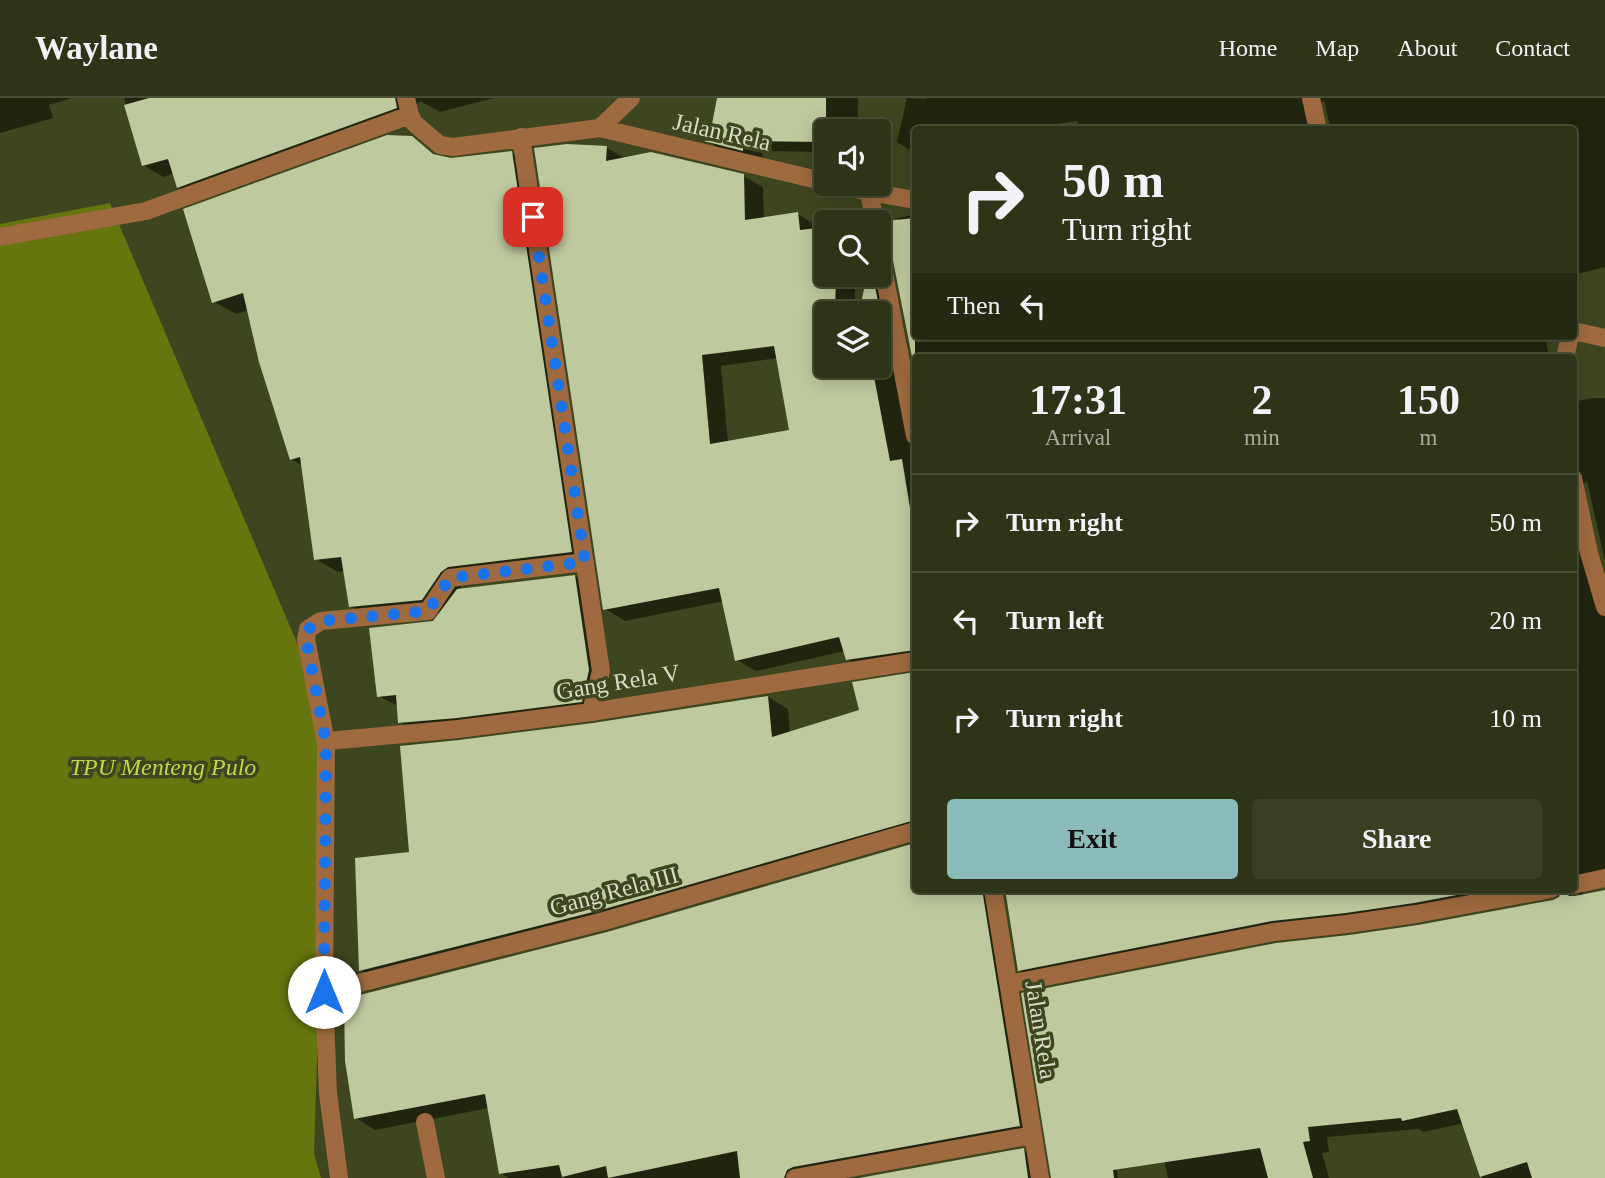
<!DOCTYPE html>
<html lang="en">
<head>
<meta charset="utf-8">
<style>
	:root { --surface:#2e3417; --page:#3a3f24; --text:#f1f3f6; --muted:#a7aaa1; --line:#494f36; --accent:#8bbbb9 }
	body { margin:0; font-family:Georgia,serif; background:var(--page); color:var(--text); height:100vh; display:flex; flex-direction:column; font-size:26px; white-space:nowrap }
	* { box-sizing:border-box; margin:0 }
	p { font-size:23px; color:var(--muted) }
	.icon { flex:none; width:38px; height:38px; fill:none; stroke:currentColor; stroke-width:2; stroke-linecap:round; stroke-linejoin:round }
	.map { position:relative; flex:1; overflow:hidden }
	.panel { position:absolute; left:912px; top:256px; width:665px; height:539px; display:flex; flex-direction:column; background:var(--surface); border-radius:7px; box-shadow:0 4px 18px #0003,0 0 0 2px var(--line) }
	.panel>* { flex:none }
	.guide { position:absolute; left:912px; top:28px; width:665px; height:214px; border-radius:7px; box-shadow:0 4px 18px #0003,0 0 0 2px var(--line); background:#2e3417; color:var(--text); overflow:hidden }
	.fabs { position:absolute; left:814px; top:21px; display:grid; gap:14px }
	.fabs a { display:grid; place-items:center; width:77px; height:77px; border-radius:7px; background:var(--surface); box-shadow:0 4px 18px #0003,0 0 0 2px var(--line); font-size:35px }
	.pin { position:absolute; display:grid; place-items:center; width:60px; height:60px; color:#fff; margin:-30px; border-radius:14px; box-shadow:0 4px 10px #0006 }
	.me { position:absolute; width:77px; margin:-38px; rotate:0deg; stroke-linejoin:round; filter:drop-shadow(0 0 5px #0008) }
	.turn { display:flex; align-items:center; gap:24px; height:147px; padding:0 35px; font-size:32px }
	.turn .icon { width:91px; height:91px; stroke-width:2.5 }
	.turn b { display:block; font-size:49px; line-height:60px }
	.then { display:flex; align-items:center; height:66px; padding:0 35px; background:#0003; gap:14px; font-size:26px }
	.eta { display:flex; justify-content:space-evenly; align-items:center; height:119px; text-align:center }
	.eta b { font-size:42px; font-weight:800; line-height:49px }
	.action { display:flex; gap:14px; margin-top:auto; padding:14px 35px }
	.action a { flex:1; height:80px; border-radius:7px; background:var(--accent); color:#111; font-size:28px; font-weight:800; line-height:80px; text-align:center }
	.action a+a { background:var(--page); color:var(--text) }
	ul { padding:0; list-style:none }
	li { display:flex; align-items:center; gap:21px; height:98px; padding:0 35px; border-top:2px solid var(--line) }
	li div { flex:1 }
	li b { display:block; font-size:26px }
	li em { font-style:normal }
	header { display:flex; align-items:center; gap:42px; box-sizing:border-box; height:98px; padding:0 35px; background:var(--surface); border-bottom:2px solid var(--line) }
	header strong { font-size:33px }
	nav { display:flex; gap:38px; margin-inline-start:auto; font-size:24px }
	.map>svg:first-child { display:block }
</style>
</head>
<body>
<header>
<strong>Waylane</strong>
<nav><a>Home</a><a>Map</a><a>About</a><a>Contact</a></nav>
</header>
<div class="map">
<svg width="1605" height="1080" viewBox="0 0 1605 1080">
	<rect width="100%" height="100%" fill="#3e461f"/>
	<path fill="#66750d" d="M110 105 328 618 314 1056 321 1080H0V126Z"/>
	<path fill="#0007" fill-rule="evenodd" d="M0 0H72L49 7 53 20 0 35Z
		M124 0H494L440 14 420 3 415 8 198 100 178 89 174 75 163 79 143 67Z
		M719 0H858V33H826V54L762 53 763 63 726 54 709 44Z
		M907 0 926 1V0H1605V169L1573 177V32H1331L1324 2 1320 7 1323 32H1075L1078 23 1013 32H915V55L897 44Z
		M567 48 606 49 626 61 743 78 763 89 764 121 798 116 817 128 818 132 826 131V177H855V215H826V268H878V215H861L869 177H878L915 311V565L867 573 847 561 845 553 756 573 737 562 724 503 625 523 605 511ZM778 260 791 333 728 345 721 268Z
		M511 55 534 68 594 466 463 486 459 492 575 478 593 489 600 613 418 634 400 624 398 608 379 598 442 515 373 521 350 508 345 473 338 474 316 461 303 368 291 361 249 212 236 216 213 203 454 62Z
		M915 117V238H1545L1549 259H915V269L891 141 898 124 897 120Z
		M1593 300H1605V463L1587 383 1582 387 1605 496V783L1585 790 1582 798 1570 791H1573V304Z
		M915 576V738L380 884 361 872 411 756 593 627 768 599 788 611 790 635 861 613 854 586Z
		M915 747V791H1566L1435 815 1039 883 1019 872 1007 794 1002 798 1039 1039 812 1080H509L500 1075 489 1010 375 1032 356 1020 608 836Z
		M1564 793 1575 800 1605 793V1080H1482L1464 1025 1423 1034 1419 1031 1327 1039 1329 1054 1322 1055 1329 1080H1168L1144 976 1103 984 1118 1080H1053L1023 897 1276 847 1349 839 1418 829 1559 802Z
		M1023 1052 1043 1064 1046 1080H869Z"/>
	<path fill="#bfc99e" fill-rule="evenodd" d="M149 0H395L397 10 177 90 168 61 142 68 124 7Z
		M717 0H826V44L743 43V53L704 43 709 42Z
		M387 37 412 38 433 56 451 60 512 53 572 454 448 469 441 474 422 502 349 509 341 459 314 462 300 359 290 362 259 264 243 195 212 205 183 111Z
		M567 46 607 48 606 63 651 54 744 76 745 122 798 114 800 132 826 129V177H836L835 215H826V268H872L890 363 902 361 911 416 915 415V552L846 562 839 539 735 563 719 490 603 512 534 50ZM774 248 789 332 710 346 702 257Z
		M915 120V259H912L889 142 886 136 881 133 885 128 886 123Z
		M867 177H873L888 259H878V215H859Z
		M575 477 589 572 582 604 457 620 398 625 396 597 377 599 369 530 433 523 457 491Z
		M915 574V722L601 812 359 873 355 760 409 754 400 648 459 642 593 625 768 598 772 639 859 612 852 584Z
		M915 745V791H982L1020 1028 793 1069 787 1072 784 1080H740L737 1053 608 1080 606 1068 562 1079 559 1067 499 1076 485 996 354 1021 345 963 344 901 607 834Z
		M1005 791H1489L1414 805 1346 815 1272 823 1018 873Z
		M1562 791 1569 798H1575L1605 792V1080H1532L1527 1064 1480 1079 1457 1011 1402 1023 1401 1020 1308 1029 1310 1043 1303 1044 1313 1080H1268L1260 1050 1113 1072 1114 1080H1051L1021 895 1276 845 1349 837 1418 827 1553 802 1559 799Z
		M1024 1050 1028 1080H859Z"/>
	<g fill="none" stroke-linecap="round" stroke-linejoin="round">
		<path stroke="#9f6a3f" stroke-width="18" d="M406 0 410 17 414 25 440 47 453 49 600 30 826 84
			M1311 0 1318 32
			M600 30 631 0
			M521 39 601 573 591 614
			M833 86 869 94 915 102
			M869 94 875 124
			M0 139 146 113 410 17
			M878 144 915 338
			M1573 233 1605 240
			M1565 259 1570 238
			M1573 380 1589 455 1605 509
			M326 645 328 643 458 631 591 614 915 563
			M1573 787 1605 780
			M993 791 1040 1080
			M1009 886 1274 834 1347 826 1416 816 1551 791
			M324 894 604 823 915 733
			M425 1024 436 1080
			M339 1080 328 995 324 894 326 645 306 541 308 531 321 523 428 513 450 480 585 464
			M795 1080 1033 1037"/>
	</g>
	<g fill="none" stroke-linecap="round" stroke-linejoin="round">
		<path stroke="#1a73e8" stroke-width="12" stroke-dasharray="0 21.6" d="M324 894 326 645 306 541 308 531 321 523 428 513 450 480 585 464 533 119"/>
	</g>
	<g text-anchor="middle" stroke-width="7" stroke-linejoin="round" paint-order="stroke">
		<g font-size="24" fill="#d7dcc6" stroke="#3e461f">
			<text transform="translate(722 34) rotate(13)" y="8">Jalan Rela</text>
			<text transform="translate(618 584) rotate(-9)" y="8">Gang Rela V</text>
			<text transform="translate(614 793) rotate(-15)" y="8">Gang Rela III</text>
			<text transform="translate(1041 932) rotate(81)" y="8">Jalan Rela</text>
		</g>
		<g font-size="24" font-style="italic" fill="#bed846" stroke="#3e461f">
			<text x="163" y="677">TPU Menteng Pulo</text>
		</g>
	</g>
</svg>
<div class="fabs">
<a><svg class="icon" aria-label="sound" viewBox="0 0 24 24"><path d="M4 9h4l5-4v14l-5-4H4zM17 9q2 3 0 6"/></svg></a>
<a><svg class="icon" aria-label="search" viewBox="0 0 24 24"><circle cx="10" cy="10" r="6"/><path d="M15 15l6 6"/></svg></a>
<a><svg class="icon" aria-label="layers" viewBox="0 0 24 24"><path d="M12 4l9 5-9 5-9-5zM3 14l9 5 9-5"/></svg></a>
</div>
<div class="pin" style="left:533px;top:119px;background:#d93025"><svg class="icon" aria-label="arrive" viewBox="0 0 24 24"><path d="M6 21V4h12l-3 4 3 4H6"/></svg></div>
<svg class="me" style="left:324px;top:894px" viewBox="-20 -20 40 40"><circle r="19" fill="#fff"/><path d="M0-13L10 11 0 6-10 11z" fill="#1a73e8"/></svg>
<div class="guide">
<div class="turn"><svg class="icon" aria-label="right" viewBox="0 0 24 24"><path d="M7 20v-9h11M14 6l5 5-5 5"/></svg><div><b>50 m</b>Turn right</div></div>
<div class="then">Then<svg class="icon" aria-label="left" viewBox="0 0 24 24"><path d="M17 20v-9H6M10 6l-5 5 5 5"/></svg></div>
</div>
<section class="panel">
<div class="eta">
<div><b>17:31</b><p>Arrival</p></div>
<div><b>2</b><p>min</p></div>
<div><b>150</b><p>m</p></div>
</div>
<ul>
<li><svg class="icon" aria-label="right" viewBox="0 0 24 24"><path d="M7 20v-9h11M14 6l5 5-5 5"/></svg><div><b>Turn right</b></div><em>50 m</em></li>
<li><svg class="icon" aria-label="left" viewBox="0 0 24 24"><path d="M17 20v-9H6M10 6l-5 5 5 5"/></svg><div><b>Turn left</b></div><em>20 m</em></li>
<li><svg class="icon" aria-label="right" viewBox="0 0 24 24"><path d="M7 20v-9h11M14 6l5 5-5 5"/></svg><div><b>Turn right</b></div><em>10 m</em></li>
</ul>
<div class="action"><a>Exit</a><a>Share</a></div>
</section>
</div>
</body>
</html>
